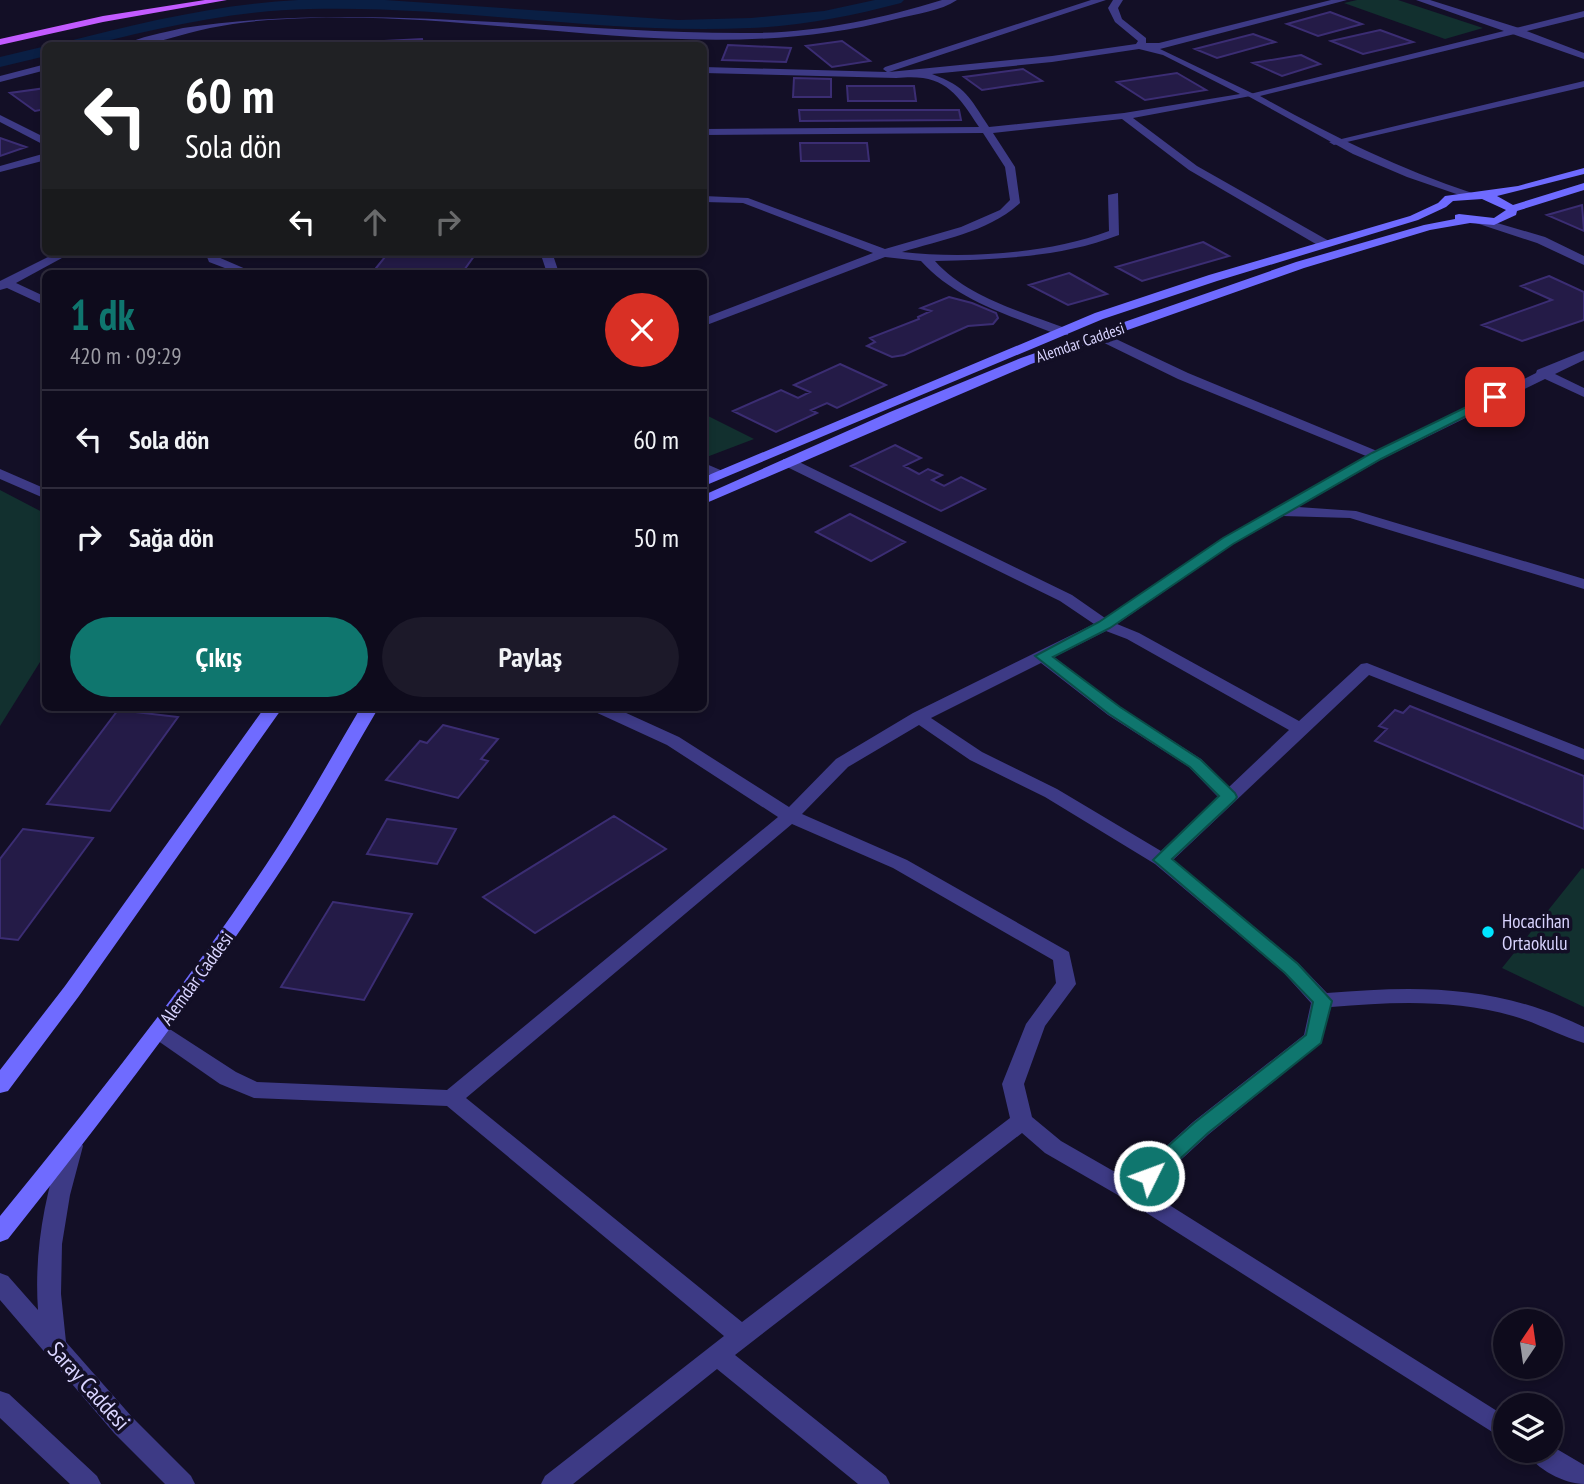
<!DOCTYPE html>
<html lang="tr">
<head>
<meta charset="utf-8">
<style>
	:root { --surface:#0e0b1c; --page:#1c1929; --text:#f1f3f6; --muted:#9b9ba3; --line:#2e2b3b; --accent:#0f766e }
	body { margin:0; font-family:"PT Sans Narrow",sans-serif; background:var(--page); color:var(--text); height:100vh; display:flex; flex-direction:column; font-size:26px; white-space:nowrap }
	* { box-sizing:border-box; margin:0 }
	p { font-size:23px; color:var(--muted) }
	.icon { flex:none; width:38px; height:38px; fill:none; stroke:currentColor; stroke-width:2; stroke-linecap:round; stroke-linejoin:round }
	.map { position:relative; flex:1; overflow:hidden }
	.sheet { position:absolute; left:42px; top:270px; width:665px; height:441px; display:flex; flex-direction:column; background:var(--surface); border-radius:10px; box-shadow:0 4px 10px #0003,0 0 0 2px var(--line) }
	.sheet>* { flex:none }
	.hud { position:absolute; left:42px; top:42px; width:665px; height:214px; border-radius:10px; box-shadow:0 4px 10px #0003,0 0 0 2px var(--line); background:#202124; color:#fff; overflow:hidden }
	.needle { width:46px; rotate:13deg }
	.fabs { position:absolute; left:1493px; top:1309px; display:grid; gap:14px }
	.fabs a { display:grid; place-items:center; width:70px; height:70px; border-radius:50%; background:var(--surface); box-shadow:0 4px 10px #0003,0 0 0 2px var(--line); font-size:35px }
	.pin { position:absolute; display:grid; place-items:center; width:60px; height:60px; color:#fff; margin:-30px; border-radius:14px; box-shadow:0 4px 10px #0006 }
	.me { position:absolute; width:77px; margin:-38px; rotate:48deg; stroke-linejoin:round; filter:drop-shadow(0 0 5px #0008) }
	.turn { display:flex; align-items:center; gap:24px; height:147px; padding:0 28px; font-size:32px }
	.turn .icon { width:91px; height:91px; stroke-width:2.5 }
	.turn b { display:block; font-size:49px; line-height:60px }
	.lanes { display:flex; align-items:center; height:66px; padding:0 28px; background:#0003; justify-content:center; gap:35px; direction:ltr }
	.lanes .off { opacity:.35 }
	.round { display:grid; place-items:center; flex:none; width:74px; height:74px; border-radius:37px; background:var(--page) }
	.summary { display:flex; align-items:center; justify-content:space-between; height:119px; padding:0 28px }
	h1 { font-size:42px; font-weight:700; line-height:52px; color:var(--accent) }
	.cta { display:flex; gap:14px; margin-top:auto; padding:14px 28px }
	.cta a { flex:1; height:80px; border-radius:42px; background:var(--accent); color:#fff; font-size:28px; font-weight:700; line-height:80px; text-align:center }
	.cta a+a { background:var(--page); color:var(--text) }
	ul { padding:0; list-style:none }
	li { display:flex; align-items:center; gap:21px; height:98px; padding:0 28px; border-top:2px solid var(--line) }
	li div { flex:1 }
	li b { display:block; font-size:26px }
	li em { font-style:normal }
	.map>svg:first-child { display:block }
</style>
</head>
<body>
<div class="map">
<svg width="1584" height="1484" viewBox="0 0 1584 1484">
	<rect width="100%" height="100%" fill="#130f26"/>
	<path fill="#12302f" d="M1357 0H1398L1483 28 1445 39 1344 3Z
		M704 414 754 439 704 458Z
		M0 490 46 514 45 654 0 726Z
		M1582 868 1584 869V1007L1502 968Z"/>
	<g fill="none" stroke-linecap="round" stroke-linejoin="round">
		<path fill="#0a1f44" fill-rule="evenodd" d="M298 0H385L678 20 751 18 824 11 875 0H904L901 3C852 16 801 26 750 28 603 35 457 5 310 9 259 10 208 18 158 29 124 36 94 46 59 46L61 43C139 23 218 4 298 0Z
			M46 46V56L0 67V57Z"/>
	</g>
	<path fill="#241b47" stroke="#3b2d73" stroke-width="2" d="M1330 12 1362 24 1318 36 1287 24Z
		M1380 30 1413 42 1363 54 1331 41Z
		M1253 34 1275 42 1217 58 1195 49Z
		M422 39 423 46H386L385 41Z
		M842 41 870 61 832 67 806 46Z
		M728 45 791 48 786 62 722 60Z
		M1301 55 1320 64 1282 76 1253 63Z
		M1023 69 1042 81 982 90 964 77Z
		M1177 73 1206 90 1145 100 1117 82Z
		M794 78 831 79V97H793Z
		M847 86H914L916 101H848Z
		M46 88V109L35 111 10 93Z
		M799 110H959L961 120 800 121Z
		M0 138 26 147 0 156Z
		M800 143H867L869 161H801Z
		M1582 205 1584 231 1547 215Z
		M1203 242 1229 256 1142 281 1116 267Z
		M389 252H477L462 273H372Z
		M1069 273 1107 294 1068 305 1029 285Z
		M1549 276 1584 292V320L1522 341 1482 325 1552 300 1521 286Z
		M949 297 972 303 996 313 998 318 993 324 968 326 904 355 892 357 867 346 875 342 870 338 919 319 918 317 931 311 921 308Z
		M840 364 886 385 837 408 827 403 811 410 817 413 776 432 733 411 781 390 798 398 810 392 794 385Z
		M895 445 921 458 904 466 919 474 928 469 942 475 932 480 944 486 961 477 985 489 941 511 851 466Z
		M850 514 905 542 871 561 816 532Z
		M1410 706 1584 776V829L1375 741 1387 729 1379 726 1395 710 1403 713Z
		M118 710 178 717 110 811 47 804Z
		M443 725 498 739 481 759 488 761 458 798 386 780 420 741 427 743Z
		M614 816 666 849 535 933 483 897Z
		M387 819 456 829 437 864 367 854Z
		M23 829 93 838 18 940 0 938V859Z
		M333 902 412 914 364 1000 281 987Z"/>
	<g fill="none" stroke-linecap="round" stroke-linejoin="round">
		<path fill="#3d3a85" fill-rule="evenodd" d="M942 0H957C941 11 915 14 896 19 705 69 505 12 311 18 277 19 243 21 210 28 181 34 152 46 123 46 139 36 164 33 183 28 366 0 564 34 750 33 816 33 880 19 942 0Z
			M1091 0H1106L889 72 1052 56 1136 44 1138 41 1115 22 1108 8 1113 0H1123L1118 8 1122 19 1146 38V43H1159L1331 0H1347L1160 49 1256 95 1133 118 1197 166 1329 241V247H1321L1189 170 1122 119 993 133 1015 167 1020 203C989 232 941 240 902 252 966 259 1048 254 1109 231L1108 195 1118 193 1119 235C1059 258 998 259 935 261 968 298 1023 312 1068 329V335H1058C1010 315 957 301 921 261L885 257 704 326V318L873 253 743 203 704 202V196L748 198 885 249 961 227 1000 210 1010 200 1005 167 983 133 704 135V129L979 127C955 90 943 73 896 78L704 73V67L887 72 883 69 885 67ZM1139 49 1163 55 1240 94 1124 113 989 127C969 97 967 87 932 74L1052 62Z
			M1416 0H1430L1519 28 1584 53V59Z
			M46 64V70L0 82V76Z
			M1584 81V87L1334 145 1329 142Z
			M0 115 46 138V146L0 122Z
			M46 153V160L0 172V166Z
			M58 252H73L16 283 46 297V306L7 288 0 290V281Z
			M205 252H217L218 257 255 273H238L209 262Z
			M540 252H552L559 273H547Z
			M1099 331 1188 373 1377 451 1536 373 1537 370 1584 351V360L1555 374 1584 388V397L1545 379 1382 459 1298 507 1356 511 1584 579V589L1350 518 1283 516 1233 544 1117 624 1139 633 1299 721 1361 664 1367 663 1584 749V760L1369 675 1173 860 1298 963 1327 993C1421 985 1497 985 1584 1027V1043C1560 1036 1538 1023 1513 1016 1452 999 1393 1002 1331 1007L1321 1043 1209 1134 1147 1191 1505 1416V1440L1123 1198 1045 1153 1022 1133 735 1355 886 1476 890 1484H858L717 1369 573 1484H541L545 1476 724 1336 447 1106 254 1098 220 1084 151 1036 148 1031 151 1026 158 1024 165 1026 236 1072 257 1082 447 1090 778 817 667 745 593 711 590 707H613L679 737 789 807 836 759 913 713 1094 624 1060 601 783 465V459H793L1072 595 1105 618 1223 538 1366 456 1178 379 1094 338V332ZM1106 631 1127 639 1289 730 1229 787 1201 759 1120 707 1054 657ZM1041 663 1108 715 1189 767 1218 797 1161 851 1057 789 982 752 931 718ZM919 725 970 760 1045 797 1155 864 1284 973 1311 1003 1304 1035 1193 1122 1129 1180 1061 1141 1032 1117 1024 1084 1045 1026 1076 984 1069 952 907 860 802 814 848 767ZM792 824 893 868 1053 960 1056 983 1026 1024 1002 1084 1010 1118 742 1322 466 1098Z
			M704 463 725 472 727 475 720 479 704 472Z
			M0 469 46 489V499L0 479Z
			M1550 1445 1584 1465V1484C1565 1484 1535 1469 1526 1451H1550Z"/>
		<path fill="#3d3a85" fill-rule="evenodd" d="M1584 11V17L1260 96C1328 134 1397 168 1472 193V197L1468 198 1407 177 1353 154 1246 95Z
			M1480 218 1545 237 1584 256V265L1537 243 1476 223 1474 221Z
			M72 1138 80 1140 83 1146 70 1195 62 1244 61 1294 66 1342 132 1417 191 1476 195 1484H165L114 1433 0 1300V1273L8 1276 38 1310C34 1253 44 1200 61 1146L64 1140Z
			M0 1391 9 1394 97 1476 101 1484H70L0 1418Z"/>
		<path fill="#6f6bff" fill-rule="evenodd" d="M1584 168V174L1497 196 1513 205 1584 183V190L1517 211 1516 215 1494 225 1470 223 1430 230 1304 268 1031 364 704 504V495L890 412 1021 358 1296 262 1424 225 1455 219V215L1459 214 1494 218 1506 210 1482 199 1453 201 1446 207 1418 220 1217 281 1103 319 704 486V477L1095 313 1209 275 1410 216 1438 203 1445 196 1518 186Z
			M265 707H283L79 996 8 1091 0 1093V1070L65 986Z
			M361 707H379C349 758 321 809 289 858 202 990 106 1116 8 1239L0 1242V1216C97 1097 193 977 277 848 307 802 333 754 361 707Z"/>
		<path fill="#c25bff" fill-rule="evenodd" d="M205 0H227L103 22 0 45V39L103 16Z"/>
	</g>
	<path fill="#0f766e" stroke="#0a4d48" stroke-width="2" d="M1495 393 1500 394V399L1381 459 1233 544 1110 628 1053 657 1120 707 1201 760 1235 793 1237 797 1235 800 1172 859 1298 964 1332 1001 1321 1043 1208 1133 1156 1181 1149 1184 1141 1181 1138 1176 1141 1170 1194 1123 1306 1035 1313 1002 1285 973 1153 860 1219 796 1190 767 1109 714 1035 656 1099 622 1223 538 1372 453Z"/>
	<circle fill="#00e5ff" stroke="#130f26" stroke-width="2.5" cx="1488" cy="932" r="7"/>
	<g text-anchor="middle" stroke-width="7" stroke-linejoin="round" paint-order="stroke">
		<g font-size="16" fill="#d9d4ff" stroke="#130f26">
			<text transform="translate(1080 342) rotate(-19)" y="6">Alemdar Caddesi</text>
		</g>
		<g font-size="19" fill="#d9d4ff" stroke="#130f26" text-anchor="start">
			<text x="1502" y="928">Hocacihan<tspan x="1502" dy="22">Ortaokulu</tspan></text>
		</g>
		<g font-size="19" fill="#d9d4ff" stroke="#130f26">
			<text transform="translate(196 978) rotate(-54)" y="7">Alemdar Caddesi</text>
		</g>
		<g font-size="23" fill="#d9d4ff" stroke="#130f26">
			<text transform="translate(89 1386) rotate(48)" y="8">Saray Caddesi</text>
		</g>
	</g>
</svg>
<div class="fabs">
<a><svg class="needle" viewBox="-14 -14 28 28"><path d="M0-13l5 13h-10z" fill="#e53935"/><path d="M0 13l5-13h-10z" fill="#9b9ba3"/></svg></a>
<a><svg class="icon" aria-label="layers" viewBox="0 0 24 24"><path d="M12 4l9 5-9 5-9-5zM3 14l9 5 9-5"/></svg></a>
</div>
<div class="pin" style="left:1495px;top:397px;background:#d93025"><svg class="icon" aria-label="arrive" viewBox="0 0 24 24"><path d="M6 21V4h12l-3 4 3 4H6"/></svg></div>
<svg class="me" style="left:1149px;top:1176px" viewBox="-20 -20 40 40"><circle r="17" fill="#0f766e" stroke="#fff" stroke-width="3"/><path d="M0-11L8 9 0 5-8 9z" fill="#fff"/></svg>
<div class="hud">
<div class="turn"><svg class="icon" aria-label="left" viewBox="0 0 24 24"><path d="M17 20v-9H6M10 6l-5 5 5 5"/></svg><div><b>60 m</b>Sola dön</div></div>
<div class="lanes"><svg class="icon" aria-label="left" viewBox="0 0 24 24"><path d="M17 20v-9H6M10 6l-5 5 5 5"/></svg><svg class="icon off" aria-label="ahead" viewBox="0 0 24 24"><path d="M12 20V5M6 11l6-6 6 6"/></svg><svg class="icon off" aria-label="right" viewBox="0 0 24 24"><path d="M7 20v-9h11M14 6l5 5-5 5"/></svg></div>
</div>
<section class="sheet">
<div class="summary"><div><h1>1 dk</h1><p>420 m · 09:29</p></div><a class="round" style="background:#d93025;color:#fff"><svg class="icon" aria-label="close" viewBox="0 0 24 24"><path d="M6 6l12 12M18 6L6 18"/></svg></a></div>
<ul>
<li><svg class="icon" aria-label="left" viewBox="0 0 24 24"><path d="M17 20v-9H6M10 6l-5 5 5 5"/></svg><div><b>Sola dön</b></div><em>60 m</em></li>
<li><svg class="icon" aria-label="right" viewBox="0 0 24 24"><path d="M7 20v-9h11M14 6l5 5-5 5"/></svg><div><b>Sağa dön</b></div><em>50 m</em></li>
</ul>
<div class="cta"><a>Çıkış</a><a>Paylaş</a></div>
</section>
</div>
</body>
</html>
